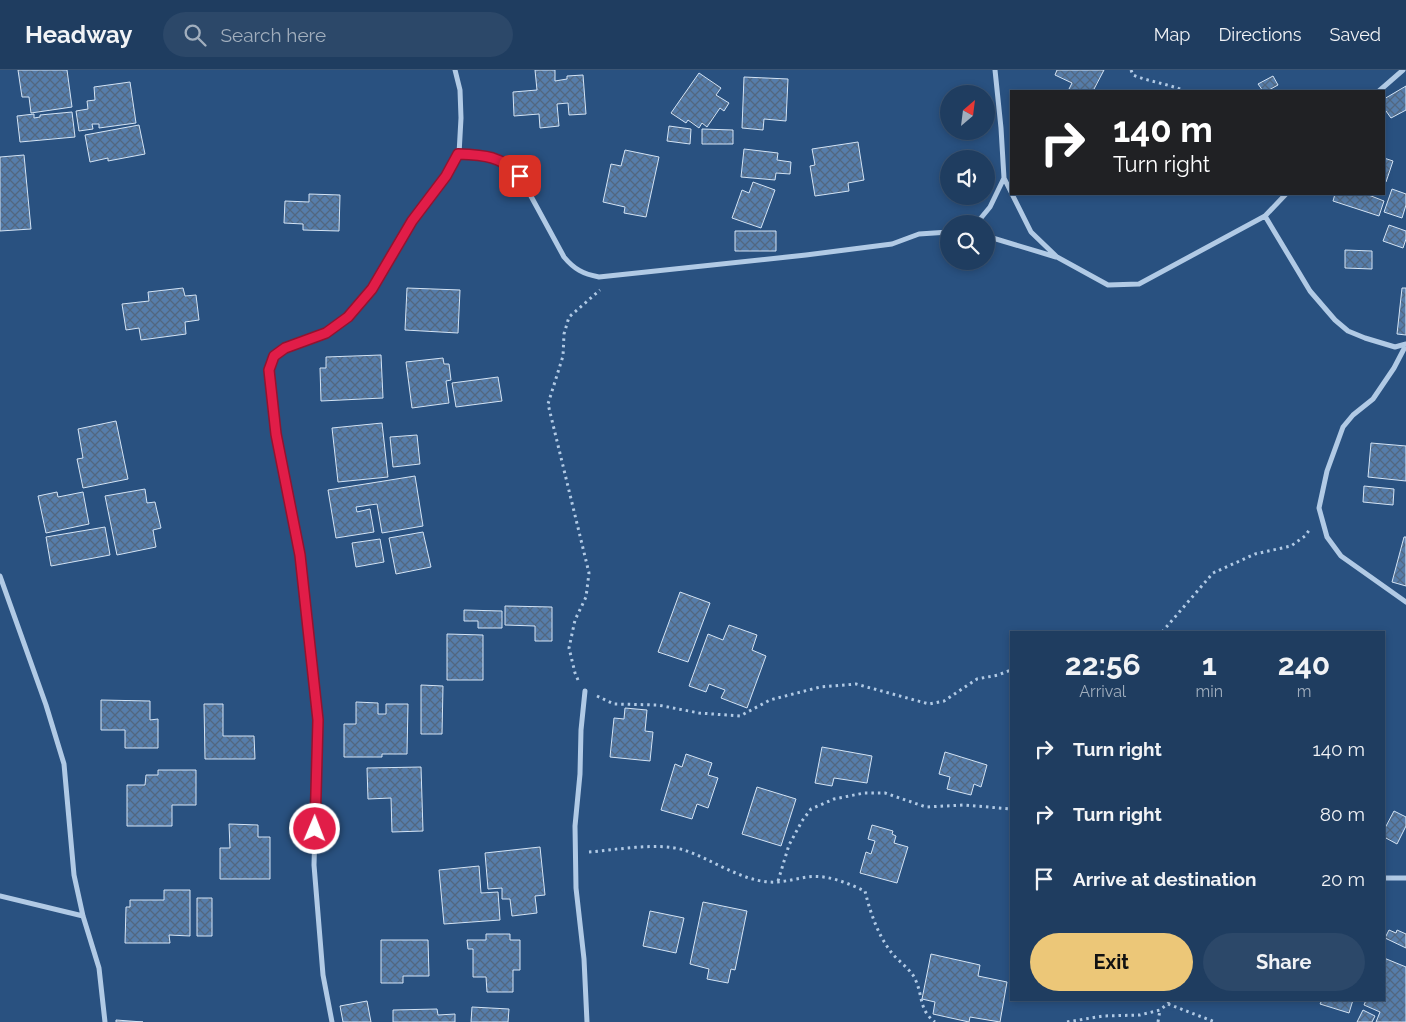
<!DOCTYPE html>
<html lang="en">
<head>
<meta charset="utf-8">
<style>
	:root { --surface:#1f3d60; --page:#2c4869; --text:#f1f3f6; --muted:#a1aebd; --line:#3c5675; --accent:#ecc778 }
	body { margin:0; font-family:Raleway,sans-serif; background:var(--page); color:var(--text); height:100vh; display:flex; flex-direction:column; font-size:19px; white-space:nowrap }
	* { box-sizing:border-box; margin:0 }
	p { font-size:16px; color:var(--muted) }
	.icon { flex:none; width:28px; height:28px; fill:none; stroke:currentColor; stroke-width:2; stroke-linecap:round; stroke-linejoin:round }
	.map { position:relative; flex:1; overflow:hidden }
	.sheet { position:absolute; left:1010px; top:561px; width:375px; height:370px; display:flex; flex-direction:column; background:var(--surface); border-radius:0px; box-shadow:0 2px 8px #0003,0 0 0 1px var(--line) }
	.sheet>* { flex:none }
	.guide { position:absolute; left:1010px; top:20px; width:375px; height:105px; border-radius:0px; box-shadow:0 2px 8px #0003,0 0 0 1px var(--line); background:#202124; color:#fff; overflow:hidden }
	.needle { width:32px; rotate:28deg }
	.controls { position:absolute; left:940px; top:15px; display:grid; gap:10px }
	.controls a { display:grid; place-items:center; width:55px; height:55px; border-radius:50%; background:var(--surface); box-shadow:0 2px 8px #0003,0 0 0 1px var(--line); font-size:25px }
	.pin { position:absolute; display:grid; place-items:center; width:42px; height:42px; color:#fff; margin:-21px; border-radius:10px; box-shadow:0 2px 8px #0006 }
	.me { position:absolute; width:55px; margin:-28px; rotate:1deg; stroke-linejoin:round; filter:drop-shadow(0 0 4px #0008) }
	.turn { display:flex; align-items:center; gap:18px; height:105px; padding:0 20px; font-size:22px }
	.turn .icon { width:65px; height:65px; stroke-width:2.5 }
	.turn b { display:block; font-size:35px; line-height:42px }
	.eta { display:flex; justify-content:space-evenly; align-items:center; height:85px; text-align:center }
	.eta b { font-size:30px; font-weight:700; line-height:35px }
	.cta { display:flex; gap:10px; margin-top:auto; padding:10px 20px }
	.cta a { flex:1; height:58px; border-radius:30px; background:var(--accent); color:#111; font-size:20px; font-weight:700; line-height:58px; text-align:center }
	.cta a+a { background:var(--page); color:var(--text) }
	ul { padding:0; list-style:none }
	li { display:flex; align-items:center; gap:15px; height:65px; padding:0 20px }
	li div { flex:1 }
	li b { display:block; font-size:19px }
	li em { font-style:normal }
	header { display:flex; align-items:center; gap:30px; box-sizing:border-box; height:70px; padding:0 25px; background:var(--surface); border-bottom:1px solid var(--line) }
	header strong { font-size:24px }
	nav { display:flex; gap:28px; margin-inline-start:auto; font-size:18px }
	.search { width:350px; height:45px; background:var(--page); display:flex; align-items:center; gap:12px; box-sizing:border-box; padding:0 18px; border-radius:28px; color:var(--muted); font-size:19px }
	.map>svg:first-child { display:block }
</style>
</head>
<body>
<header>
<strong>Headway</strong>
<div class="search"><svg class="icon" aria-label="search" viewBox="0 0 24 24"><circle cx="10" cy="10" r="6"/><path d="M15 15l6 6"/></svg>Search here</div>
<nav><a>Map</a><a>Directions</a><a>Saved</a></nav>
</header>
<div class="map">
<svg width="1406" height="952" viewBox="0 0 1406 952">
	<defs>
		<pattern id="building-cross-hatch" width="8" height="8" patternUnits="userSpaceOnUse" patternTransform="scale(1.25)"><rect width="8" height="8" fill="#567daa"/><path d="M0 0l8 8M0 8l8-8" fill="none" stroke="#526780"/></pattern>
	</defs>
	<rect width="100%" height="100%" fill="#295180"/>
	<path fill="url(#building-cross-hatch)" stroke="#d3e3f4" d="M18 0H67L72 37 31 43 29 27H22Z
		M535 0H555V11L567 9V6L583 5 586 44 569 45 568 33 557 34 559 56 540 58 539 44 514 46 513 22 537 20Z
		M1057 0H1104L1093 21H1073L1069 19 1072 13 1055 5Z
		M699 3 721 18 716 25 729 33 724 41 720 38 707 57 702 53 699 58 688 50 686 53 671 43Z
		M1273 6 1278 15 1267 21H1263L1258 14Z
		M744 7 788 9 786 51 764 49 763 60 742 58Z
		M130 12 136 53 99 58V54H92L93 59 79 61 76 41 88 39 87 31 95 30 94 17Z
		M1406 16V40L1391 48 1386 41 1384 43V29Z
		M72 42 75 67 20 72 17 46 34 44V48L40 47V45Z
		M139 55 145 84 108 91V88L90 92 85 65Z
		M669 56 691 59 690 74 667 71Z
		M702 59 733 60V74H702Z
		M858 72 864 110 848 113 849 121 815 126 810 96 815 95 812 79Z
		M744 79 778 83 777 90 791 92 790 104 776 103 775 110 741 107Z
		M625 80 659 87 646 147 624 143 625 137 603 132 611 94 621 96Z
		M24 85 31 159 0 161V87Z
		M1384 88 1393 91 1386 112 1384 111Z
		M753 112 775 120 761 158 732 148 742 120 749 123Z
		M1392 119 1406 124V135L1402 148 1384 142Z
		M309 124 340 125 339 161 303 160V154L284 153 285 131 309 132Z
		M1335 124H1366L1384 131 1379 146 1333 131Z
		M1389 155 1406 161V169L1403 178 1383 171Z
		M735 161H776V181H735Z
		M1345 180 1372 181V199L1345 198Z
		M183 218 185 226 196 225 199 250 185 252 186 264 141 270 139 258 126 260 122 234 149 231 148 222Z
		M407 218 460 220 458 263 405 260Z
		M1402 218H1406V265L1397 264Z
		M381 285 383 328 321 331 320 298H326V287Z
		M443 288 444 294H449L451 310 446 311 449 333 412 338 406 292Z
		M498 307 502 331 456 337 452 313Z
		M116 351 128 409 83 418 77 389 83 388 78 359Z
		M382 353 388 407 338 412 332 358Z
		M417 365 420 394 393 397 390 367Z
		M1371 373 1406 376V411L1368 407Z
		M415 406 423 456 382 463 377 434 356 437 357 442 370 439 374 462 336 468 328 420Z
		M1364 416 1394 419 1393 435 1363 432Z
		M145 419 147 433 155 432 161 458 153 460 156 477 117 485 105 426Z
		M57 422 58 427 83 422 89 454 46 463 38 426Z
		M105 457 110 485 51 496 46 467Z
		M423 462 431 497 396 504 389 468Z
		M1404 467H1406V516L1392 512Z
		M380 469 384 492 356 497 352 473Z
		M680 522 710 533 688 592 658 582Z
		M505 536 552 537V571H535V556L505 555Z
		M464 540 502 541V558H478V551H464Z
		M729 555 757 565 752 580 766 586 747 638 721 628 725 620 709 614 706 622 689 616 708 564 723 570Z
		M447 564 483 565V610H447Z
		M421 615 443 616 442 664H421Z
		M101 630 150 631V650L158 649V678H125V660H101Z
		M356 632 378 633V644H386V634H408L407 684H382V687H344V654H356Z
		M204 634H223V666H254L255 689H205Z
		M625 638 647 640 645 661 653 662 650 691 610 687 614 648 624 649Z
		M822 677 872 686 867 713 834 708 832 716 815 713Z
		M945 682 987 695 981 717 974 714 971 725 947 719 950 707 939 704Z
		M686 684 712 693 708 705 718 708 708 738 697 734 692 749 661 740 675 694 682 697Z
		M421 697 423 761 392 762 391 728 368 729 367 698Z
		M158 700H196V735H172V756H127V715H145L146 705H158Z
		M757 717 796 729 781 776 742 764Z
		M1394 741 1406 747V756L1397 774 1384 767V760Z
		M229 754 258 755V767H270V809H220V778H230Z
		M872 755 893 761 892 764 896 766 894 773 908 777 897 813 860 803 866 782 871 784 875 771 868 769Z
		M540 777 545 825 535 826 537 843 512 846 510 829H502V818L488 819 485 783Z
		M479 796 481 823 498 822 500 850 444 854 439 800Z
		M164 820H190V866L169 865 170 873H125L126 837H130V830H164Z
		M197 828H212V866H197Z
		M703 832 747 841 735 900 731 899 728 913 707 909 709 899 690 894Z
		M650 841 684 848 676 883 643 876Z
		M1389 860 1396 863 1397 860 1406 864V878L1385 868Z
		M486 864H510V870H520V900H513V922H487L486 907H473V879H468L467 870H486Z
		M381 870H428L429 906H403V913H381Z
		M931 884 980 895 978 906 1007 912 1000 952 970 947 969 952 933 944 935 932 922 929Z
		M1384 888 1406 897V952H1376L1380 942 1364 935 1366 930H1384Z
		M1322 930H1353L1349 943 1320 934Z
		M367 931 371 952H343L340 936Z
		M472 937 509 939 508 952H471Z
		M437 939 438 945 455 944V952H393V940Z
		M1363 940 1375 946 1372 952H1357Z
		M116 950 143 952H116Z"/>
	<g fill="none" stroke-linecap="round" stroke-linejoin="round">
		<path stroke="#b1cae5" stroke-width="3" stroke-dasharray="2.5 4" stroke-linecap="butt" d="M1131 0 1133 5C1150 12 1169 14 1185 21
			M1162 562 1213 503 1255 484 1291 476 1305 466 1310 459
			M578 610 575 603 569 578 575 550 586 527 589 503 548 334 563 286 564 264 569 247 600 220
			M597 626 614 634 658 635 699 643 740 646 770 630 820 617 856 614 929 634 944 631 977 609 998 605 1011 600
			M589 782C617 780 656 772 684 780 711 789 740 810 769 812 781 813 794 809 807 807 827 804 847 813 865 821 870 842 878 865 891 882 898 891 912 900 916 911 923 927 919 940 935 952
			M778 811 789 775 802 751 811 739 834 729 864 723H885L926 737 964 735 1011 739
			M1168 934 1215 952
			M1067 952 1103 946 1140 945 1160 940 1172 930
			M1158 952 1160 940"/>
		<path stroke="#b1cae5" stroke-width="5" d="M995 0 1001 58 1004 108 1011 122
			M1379 21 1403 0
			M459 84C485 85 501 86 520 106L564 187C574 199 583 204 599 207L806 185 892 174 919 164 949 162
			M1012 124 1031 162 1057 187 1108 215 1139 214 1265 146 1286 124
			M1265 146 1310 221 1335 250 1348 261 1365 268 1395 277 1406 274
			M976 154 990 137 1004 108
			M986 166 1056 187
			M1406 275 1394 298 1373 329 1353 345 1343 357 1327 401 1319 438 1327 467 1341 486 1406 532
			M0 506 46 635 64 694 74 805 83 846 99 898 105 952
			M585 621 581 660 580 704 575 756 576 818 584 889 587 952
			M1384 808H1406
			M0 826 83 846
			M332 952 323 905 314 795 318 650 300 485 276 364 269 300 274 286 285 278 326 263 348 247 372 219 423 135 445 106 459 84 461 48 460 20 455 0"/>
	</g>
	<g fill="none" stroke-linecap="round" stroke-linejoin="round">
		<defs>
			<path id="route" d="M315 759 318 650 300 485 276 364 269 300 274 286 285 278 326 263 348 247 372 219 412 151 446 106 458 84C485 85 501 86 520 106"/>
		</defs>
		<use href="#route" stroke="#92132f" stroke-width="12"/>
		<use href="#route" stroke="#e11d48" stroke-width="9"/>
	</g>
</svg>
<div class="controls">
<a><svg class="needle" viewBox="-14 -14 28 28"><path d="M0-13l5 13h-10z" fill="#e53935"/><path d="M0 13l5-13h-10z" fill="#a1aebd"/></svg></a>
<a><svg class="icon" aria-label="sound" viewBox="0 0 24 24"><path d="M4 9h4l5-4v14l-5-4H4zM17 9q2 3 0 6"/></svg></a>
<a><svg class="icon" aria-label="search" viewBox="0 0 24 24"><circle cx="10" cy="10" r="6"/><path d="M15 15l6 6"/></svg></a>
</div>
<div class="pin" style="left:520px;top:106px;background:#d93025"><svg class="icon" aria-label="arrive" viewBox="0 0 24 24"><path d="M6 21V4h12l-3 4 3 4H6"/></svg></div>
<svg class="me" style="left:315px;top:759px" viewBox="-20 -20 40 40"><circle r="17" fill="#e11d48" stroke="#fff" stroke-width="3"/><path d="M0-11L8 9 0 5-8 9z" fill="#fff"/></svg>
<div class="guide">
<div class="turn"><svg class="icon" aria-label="right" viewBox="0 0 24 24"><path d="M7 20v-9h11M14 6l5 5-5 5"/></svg><div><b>140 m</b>Turn right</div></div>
</div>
<section class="sheet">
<div class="eta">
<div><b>22:56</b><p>Arrival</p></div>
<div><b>1</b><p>min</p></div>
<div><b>240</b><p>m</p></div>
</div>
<ul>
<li><svg class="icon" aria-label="right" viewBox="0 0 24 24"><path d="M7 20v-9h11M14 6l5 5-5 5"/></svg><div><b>Turn right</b></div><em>140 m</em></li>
<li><svg class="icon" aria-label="right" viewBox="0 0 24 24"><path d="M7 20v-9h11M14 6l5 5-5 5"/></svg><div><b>Turn right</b></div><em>80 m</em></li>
<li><svg class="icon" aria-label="arrive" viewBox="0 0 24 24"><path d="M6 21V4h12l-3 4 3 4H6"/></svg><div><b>Arrive at destination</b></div><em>20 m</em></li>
</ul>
<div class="cta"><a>Exit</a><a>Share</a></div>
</section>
</div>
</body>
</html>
